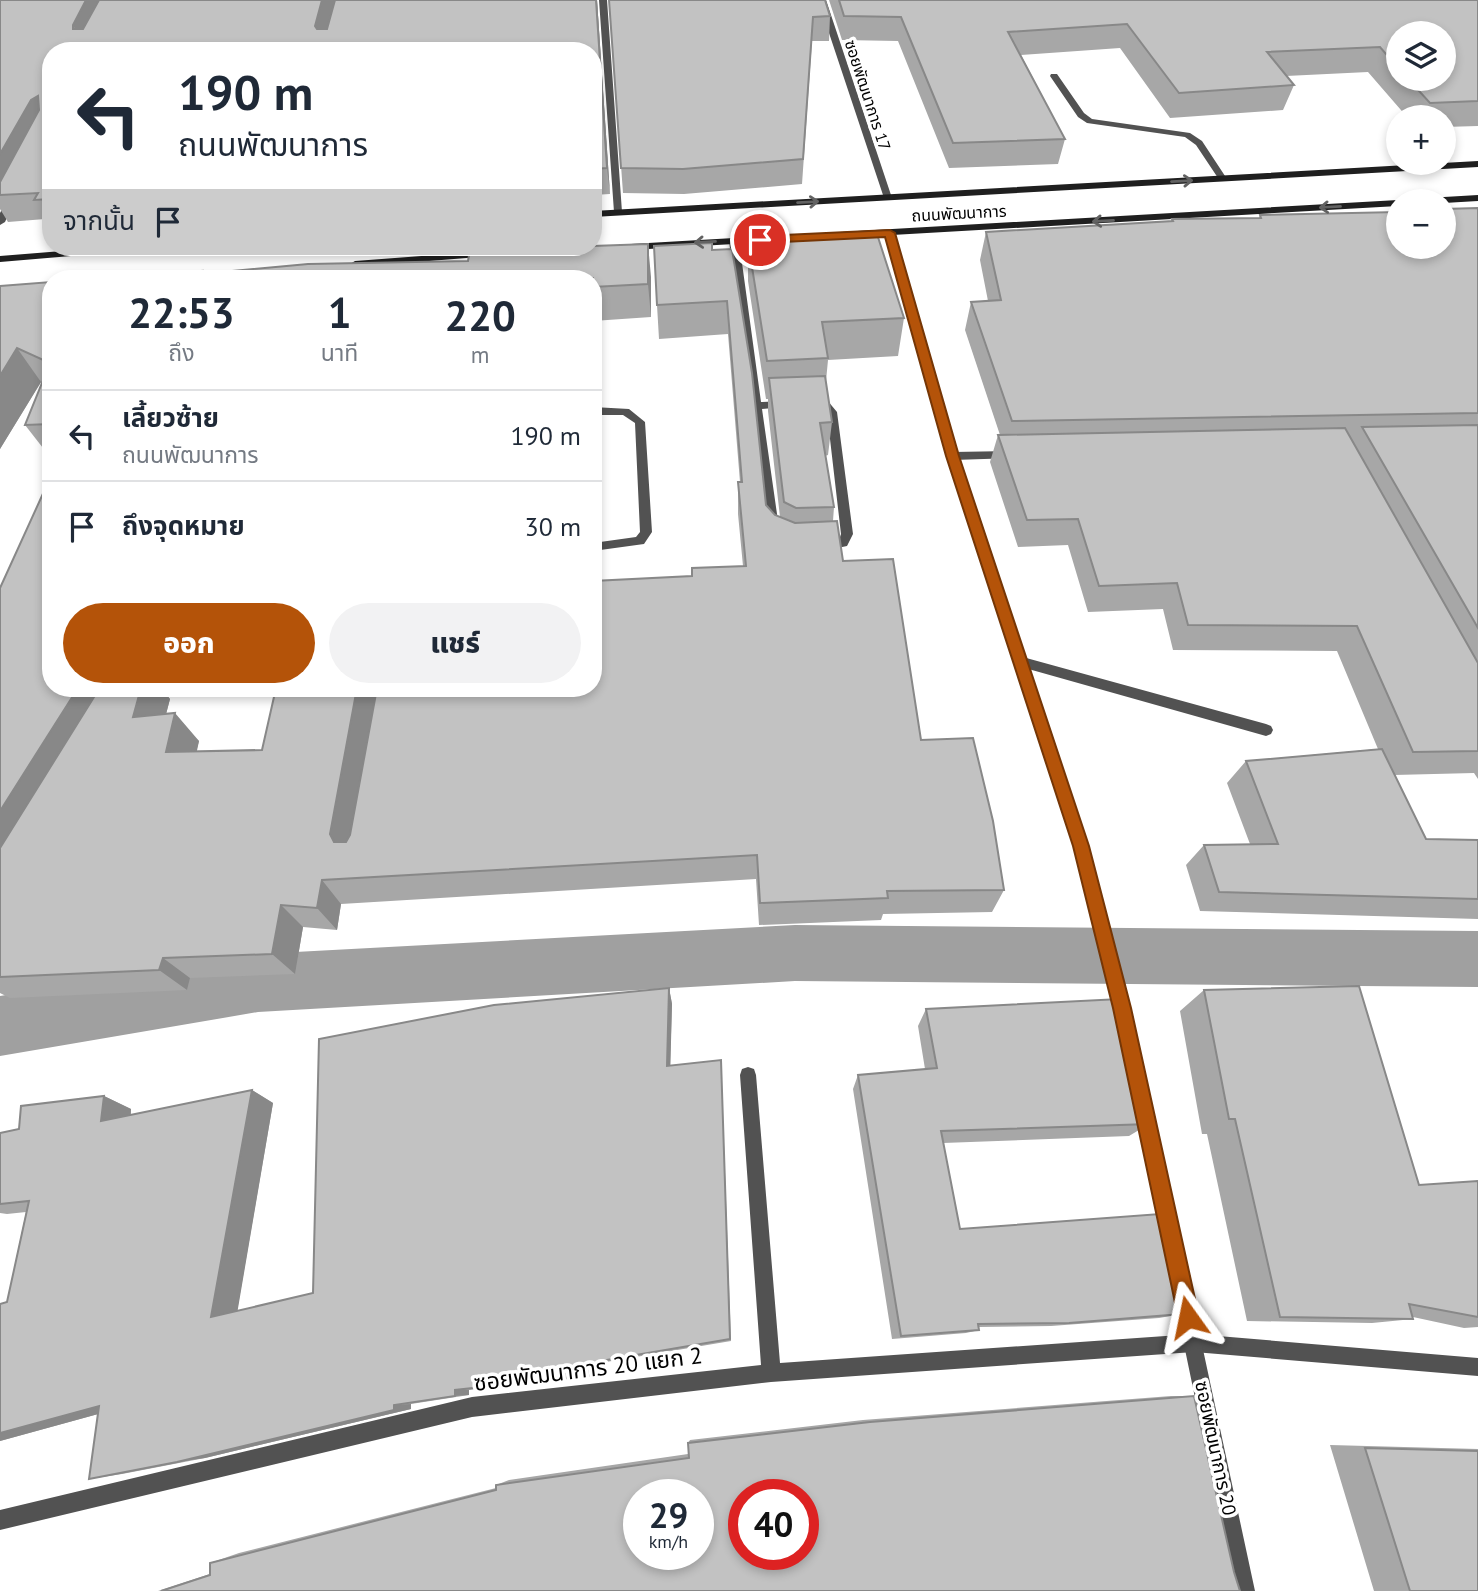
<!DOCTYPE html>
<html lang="th">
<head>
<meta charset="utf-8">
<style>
	:root { --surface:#fff; --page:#f2f2f3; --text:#1f2937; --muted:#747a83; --line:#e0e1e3; --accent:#b45309 }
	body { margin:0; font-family:"PT Sans","Noto Sans Thai",sans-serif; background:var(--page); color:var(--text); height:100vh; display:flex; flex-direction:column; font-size:26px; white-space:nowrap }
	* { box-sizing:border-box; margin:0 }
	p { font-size:23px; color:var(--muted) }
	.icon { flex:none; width:38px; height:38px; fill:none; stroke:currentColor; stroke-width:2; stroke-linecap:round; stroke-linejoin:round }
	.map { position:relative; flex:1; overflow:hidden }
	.sheet { position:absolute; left:42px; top:270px; width:560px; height:427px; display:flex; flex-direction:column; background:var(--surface); border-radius:28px; box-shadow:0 4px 10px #0003 }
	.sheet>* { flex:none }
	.top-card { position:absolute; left:42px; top:42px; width:560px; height:214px; border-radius:28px; box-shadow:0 4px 10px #0003; background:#fff; color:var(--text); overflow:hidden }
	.fabs { position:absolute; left:1386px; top:21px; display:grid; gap:14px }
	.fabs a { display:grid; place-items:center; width:70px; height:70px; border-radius:50%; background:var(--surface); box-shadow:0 4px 10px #0003; font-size:35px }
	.speed { position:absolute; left:623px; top:1479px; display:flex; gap:14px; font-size:35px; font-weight:700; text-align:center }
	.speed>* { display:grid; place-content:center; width:91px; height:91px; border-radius:50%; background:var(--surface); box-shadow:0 4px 10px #0003; line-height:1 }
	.speed small { font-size:18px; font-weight:400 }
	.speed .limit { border:10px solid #d22; background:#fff; color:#111 }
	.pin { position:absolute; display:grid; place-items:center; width:60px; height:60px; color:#fff; margin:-30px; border:4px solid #fff; border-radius:50%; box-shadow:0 2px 7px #0007 }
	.me { position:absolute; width:77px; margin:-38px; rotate:348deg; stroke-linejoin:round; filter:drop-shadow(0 0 5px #0008) }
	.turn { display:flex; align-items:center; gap:24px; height:147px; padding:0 21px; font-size:32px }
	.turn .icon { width:91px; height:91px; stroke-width:2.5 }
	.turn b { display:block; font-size:49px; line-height:60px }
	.then { display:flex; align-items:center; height:66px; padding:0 21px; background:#0003; gap:14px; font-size:26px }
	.eta { display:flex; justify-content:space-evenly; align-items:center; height:119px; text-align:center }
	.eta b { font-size:42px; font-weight:800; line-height:49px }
	.cta { display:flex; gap:14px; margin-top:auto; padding:14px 21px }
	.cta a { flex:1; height:80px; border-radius:42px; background:var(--accent); color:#fff; font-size:28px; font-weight:800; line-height:80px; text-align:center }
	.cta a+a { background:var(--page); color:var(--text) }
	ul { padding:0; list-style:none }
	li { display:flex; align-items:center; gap:21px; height:91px; padding:0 21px; border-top:2px solid var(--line) }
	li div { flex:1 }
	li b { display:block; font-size:26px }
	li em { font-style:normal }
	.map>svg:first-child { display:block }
</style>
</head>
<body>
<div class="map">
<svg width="1478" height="1591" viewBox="0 0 1478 1591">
	<rect width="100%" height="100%" fill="#fff"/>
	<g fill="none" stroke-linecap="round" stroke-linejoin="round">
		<path fill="#a0a0a0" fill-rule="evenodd" d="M795 925 1478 931V987L795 981 258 1012 0 1056V996L258 954Z"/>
		<path fill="#525252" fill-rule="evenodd" d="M734 238 739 241 761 402 785 401 790 404 785 407 762 409 779 528 773 532 767 528 729 241Z
			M813 399 827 400 837 412 853 534 847 546 823 551 817 547 819 544 839 540 841 534 827 413 820 405 809 404 808 402Z
			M593 407 629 409 645 422 652 532 644 544 593 551V543L636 537 640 532 635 423 623 415H593Z
			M1019 656 1266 724 1271 726 1273 730 1271 734 1266 736 1014 665 1013 661Z"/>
		<path fill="#525252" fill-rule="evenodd" d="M599 0H607L622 212 618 215 614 212Z
			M818 0H826L892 198 891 200 884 198Z
			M1051 74H1057L1084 113 1092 119 1190 133 1202 141 1227 179 1220 181 1196 145 1185 137 1087 123 1078 117 1050 76Z
			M9 196 16 198 5 222 0 225V213Z
			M1011 451 1017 455 1015 458 953 460 947 456 953 452Z
			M223 688 216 693 145 699 138 694 140 690 157 688Z
			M748 1067 754 1069 756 1075 780 1363 1194 1334 1478 1358V1376L1194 1352 771 1382 472 1417 0 1530V1510L472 1397 761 1365 740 1075 742 1069Z"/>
		<path fill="#525252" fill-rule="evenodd" d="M887 231 895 233 959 456 1088 846 1132 1016 1130 1021 1124 1024 1118 1021 1116 1016 1074 846 947 456 885 233Z
			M1143 1100 1149 1102 1151 1108 1255 1591H1235L1135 1108 1137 1102Z"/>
		<path fill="#1f1f1f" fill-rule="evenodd" d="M1478 161V167L593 217V211Z
			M1478 195V201L1444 203 1423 201 1427 198Z
			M1398 200 1401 201H1398V206L631 250 626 247 631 244Z
			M112 247H147L142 250 0 262V256Z
			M488 251 491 252V256L355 267 350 264 355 261Z"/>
	</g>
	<path fill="#a7a7a7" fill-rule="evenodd" d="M0 0H597L610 194 593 195V51H51V225L49 226 45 219 8 222 0 209Z
		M609 0 830 16 829 41H812L802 184 684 194 623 193Z
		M829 0H1478V126L1444 127V117H1407L1368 72 1286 76 1294 85 1283 110 1170 118 1120 48 1021 55 1065 139 1058 164 949 168 898 41 842 40ZM1398 33 1444 79H1398Z
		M1478 208V779L1474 773 1394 775 1426 839 1478 840V919L1200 911 1186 865 1204 845 1250 844 1227 783 1246 761 1378 749 1337 651 1173 650 1163 609 1088 612 1068 545 1018 547 990 462 998 435H1000L965 330 971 302 988 301 980 260 986 232 1171 221 1172 219 1259 218 1260 215 1374 213Z
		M748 242 904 318 898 356 828 360 826 381 832 422 828 455 825 456 834 507 833 521 843 561 921 740 1004 890 992 912 883 914 881 920 759 925 756 879 341 904 337 930 303 927 295 974 190 978 187 990 10 998 0 993V588L51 688H161L170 699 166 714 199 741 196 752 262 750 593 688 692 576 743 566 738 514V482H740L728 334 659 339 657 305 712 250 732 249 766 505 775 515 780 517 768 411V399H766L748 281Z
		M202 271 203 274 651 277V317L593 321V278H106Z
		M51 282V457H50L25 425 42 382H41L0 449V286Z
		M669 988 672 1004 670 1066 721 1060 731 1341 606 1362V1375L469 1390V1395L411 1404V1409L205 1458 122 1474 89 1479 98 1414 0 1441V1304L7 1302 26 1212 7 1214 0 1213V1133L19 1129 104 1096 131 1109V1115L252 1090 273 1103 237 1311 313 1293Z
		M1204 990 1419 1185 1478 1181V1327L1464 1328 1413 1317V1319L1372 1323 1247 1321 1207 1134H1202L1180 1011Z
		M926 1009 1149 1124 1129 1136 943 1143 960 1229 1182 1314 1159 1318 1051 1326 979 1327V1330L966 1333 892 1339 853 1089 858 1075 925 1069 918 1026Z
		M1171 1396H1194L1234 1572 1240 1591H158L210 1574V1563L239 1553 496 1488V1485L509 1480 688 1454V1443L690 1440 863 1420Z
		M1330 1445 1478 1449V1591H1374Z"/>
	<path fill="#888" d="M86 0H110L85 50 73 25Z
		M322 0H335L322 50 315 26Z
		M596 0H597L610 194 607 168Z
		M38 96 51 120 0 195V154L31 100Z
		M648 244 651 277V317L648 284Z
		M17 348 41 382 0 449V376Z
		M78 688H161L170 699 158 745 0 891V811Z
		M357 688H377L348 859 334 842 330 834Z
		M175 713 199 741 191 779 166 752Z
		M322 880 341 904 337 930 317 908Z
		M281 905 303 927 295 974 272 954Z
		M163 958 190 978 187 990 159 970Z
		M669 988 672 1004 670 1080 667 1066Z
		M252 1090 273 1103 236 1320 211 1317Z
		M104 1096 131 1109 129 1132 101 1121Z
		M600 1361 606 1362V1375L599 1374Z
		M455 1390H469V1395L455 1396Z
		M411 1404V1409L205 1458 177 1462 394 1405Z
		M131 1405 0 1441V1433L99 1406Z"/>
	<path fill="#c2c2c2" stroke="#888" stroke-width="2" fill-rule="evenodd" d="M0 0H86L73 25V29H83L99 0H322L315 26 317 29H327L335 0H596L607 168 593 169V51H51V199L34 200 38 193 0 195V182L39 110 38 96 31 100 0 154Z
		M609 0H825L830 16 813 17 803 159 683 169 621 168Z
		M839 0H1478V101L1430 103 1408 79H1444V33H1398V68L1380 47 1267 52 1294 85 1179 93 1127 24 1008 32 1065 139 953 143 901 17 844 16Z
		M1478 208V413L1012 421 971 302 1001 300 986 232 1173 221 1172 219 1261 218 1260 215 1398 212V247H1444V209Z
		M877 234 904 318 822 322 828 358 767 361 748 242Z
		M712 243V250L732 249 752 373 766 505 775 515 795 523 837 521 843 561 893 559 921 740 973 738 993 821 1004 890 887 891 888 898 760 903 757 855 322 880 317 908 281 905 272 954 163 958 159 970 0 977V848L99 689 101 688H141L133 717 175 713 166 752 262 750 276 688H357L330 834 334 842H346L350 835 377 688H593V581L692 576V568L746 566 738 482H742L727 301 657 305 654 246Z
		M648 244V284L593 287V278H106L202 271 200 274 308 264 468 261 470 250 593 247V246Z
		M51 282V424L25 425 50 363 17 348 0 376V286Z
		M825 376 832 422 820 423 834 507 796 508 784 502 769 378Z
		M1478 425V628L1362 427Z
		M1345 428 1478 663V751L1413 752 1357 626 1188 625 1177 583 1099 586 1078 519 1027 520 998 435Z
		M51 476V688H78L0 811V588Z
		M1382 749 1426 839 1478 840V899L1219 892 1204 845 1278 844 1246 761Z
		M1359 986 1419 1185 1478 1181V1317L1409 1304 1413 1319 1280 1317 1235 1119H1229L1204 990Z
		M669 988 667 1066 721 1060 730 1339 600 1361 599 1374 455 1390V1396L394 1405V1410L177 1462 89 1479 99 1406 0 1433V1304L7 1302 29 1201 0 1204V1133L19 1129 21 1106 104 1096 101 1121 252 1090 211 1317 313 1293 319 1039 494 1005Z
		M1120 999 1149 1124 941 1131 960 1229 1160 1214 1182 1314 1069 1323 978 1324 979 1330 901 1336 858 1075 937 1068 926 1009Z
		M1194 1396 1234 1572 1240 1591H161L210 1575V1563L496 1490V1485L689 1458 688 1443 870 1422ZM639 1494H698V1554H639ZM744 1494H803V1554H744Z
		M1365 1448 1478 1451V1591H1410Z"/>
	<defs><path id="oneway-shaft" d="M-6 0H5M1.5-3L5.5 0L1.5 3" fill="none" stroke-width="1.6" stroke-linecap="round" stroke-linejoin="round" transform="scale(1.75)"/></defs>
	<g stroke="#626262">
		<use href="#oneway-shaft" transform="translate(1182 181) rotate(-3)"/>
		<use href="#oneway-shaft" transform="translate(808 202) rotate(-3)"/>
		<use href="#oneway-shaft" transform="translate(1330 207) rotate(177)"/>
		<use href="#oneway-shaft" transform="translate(1103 221) rotate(177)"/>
		<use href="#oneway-shaft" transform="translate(705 242) rotate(177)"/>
	</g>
	<path fill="#b45309" stroke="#753606" stroke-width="2" d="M890 230 895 233 959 456 1089 846 1131 1008 1199 1317 1196 1324 1188 1328 1181 1324 1178 1317 1113 1008 1073 846 946 456 885 237 760 243 755 240 760 236Z"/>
	<g text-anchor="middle" stroke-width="7" stroke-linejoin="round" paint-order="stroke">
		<g font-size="16" fill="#000" stroke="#fff">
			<text transform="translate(868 95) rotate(72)" y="6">ซอยพัฒนาการ 17</text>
			<text transform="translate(959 213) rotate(-3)" y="6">ถนนพัฒนาการ</text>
		</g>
		<g font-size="19" fill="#000" stroke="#fff">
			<text transform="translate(1216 1448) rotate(78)" y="7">ซอยพัฒนาการ 20</text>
		</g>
		<g font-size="23" fill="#000" stroke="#fff">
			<text transform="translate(588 1369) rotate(-7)" y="8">ซอยพัฒนาการ 20 แยก 2</text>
		</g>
	</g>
</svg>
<div class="fabs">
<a><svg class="icon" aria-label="layers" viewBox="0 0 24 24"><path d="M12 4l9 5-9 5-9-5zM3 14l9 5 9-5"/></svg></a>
<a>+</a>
<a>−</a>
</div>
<div class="speed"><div>29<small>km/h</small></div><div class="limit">40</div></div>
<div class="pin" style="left:760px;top:240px;background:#d93025"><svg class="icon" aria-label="arrive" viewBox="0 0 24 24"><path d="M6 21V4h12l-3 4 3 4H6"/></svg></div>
<svg class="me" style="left:1188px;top:1317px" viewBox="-20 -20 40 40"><path d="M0-17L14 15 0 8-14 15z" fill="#b45309" stroke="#fff" stroke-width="4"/></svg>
<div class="top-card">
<div class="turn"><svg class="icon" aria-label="left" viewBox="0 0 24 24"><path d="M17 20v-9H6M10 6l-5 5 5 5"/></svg><div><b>190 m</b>ถนนพัฒนาการ</div></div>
<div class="then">จากนั้น<svg class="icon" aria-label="arrive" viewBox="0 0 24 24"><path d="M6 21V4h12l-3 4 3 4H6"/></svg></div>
</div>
<section class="sheet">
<div class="eta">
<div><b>22:53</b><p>ถึง</p></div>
<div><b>1</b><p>นาที</p></div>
<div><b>220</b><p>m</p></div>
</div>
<ul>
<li><svg class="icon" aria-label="left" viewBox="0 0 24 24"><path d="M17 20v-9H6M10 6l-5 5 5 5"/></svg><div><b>เลี้ยวซ้าย</b><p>ถนนพัฒนาการ</p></div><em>190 m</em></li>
<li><svg class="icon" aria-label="arrive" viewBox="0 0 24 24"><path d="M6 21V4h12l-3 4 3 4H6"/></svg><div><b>ถึงจุดหมาย</b></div><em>30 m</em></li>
</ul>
<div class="cta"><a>ออก</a><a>แชร์</a></div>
</section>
</div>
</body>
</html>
